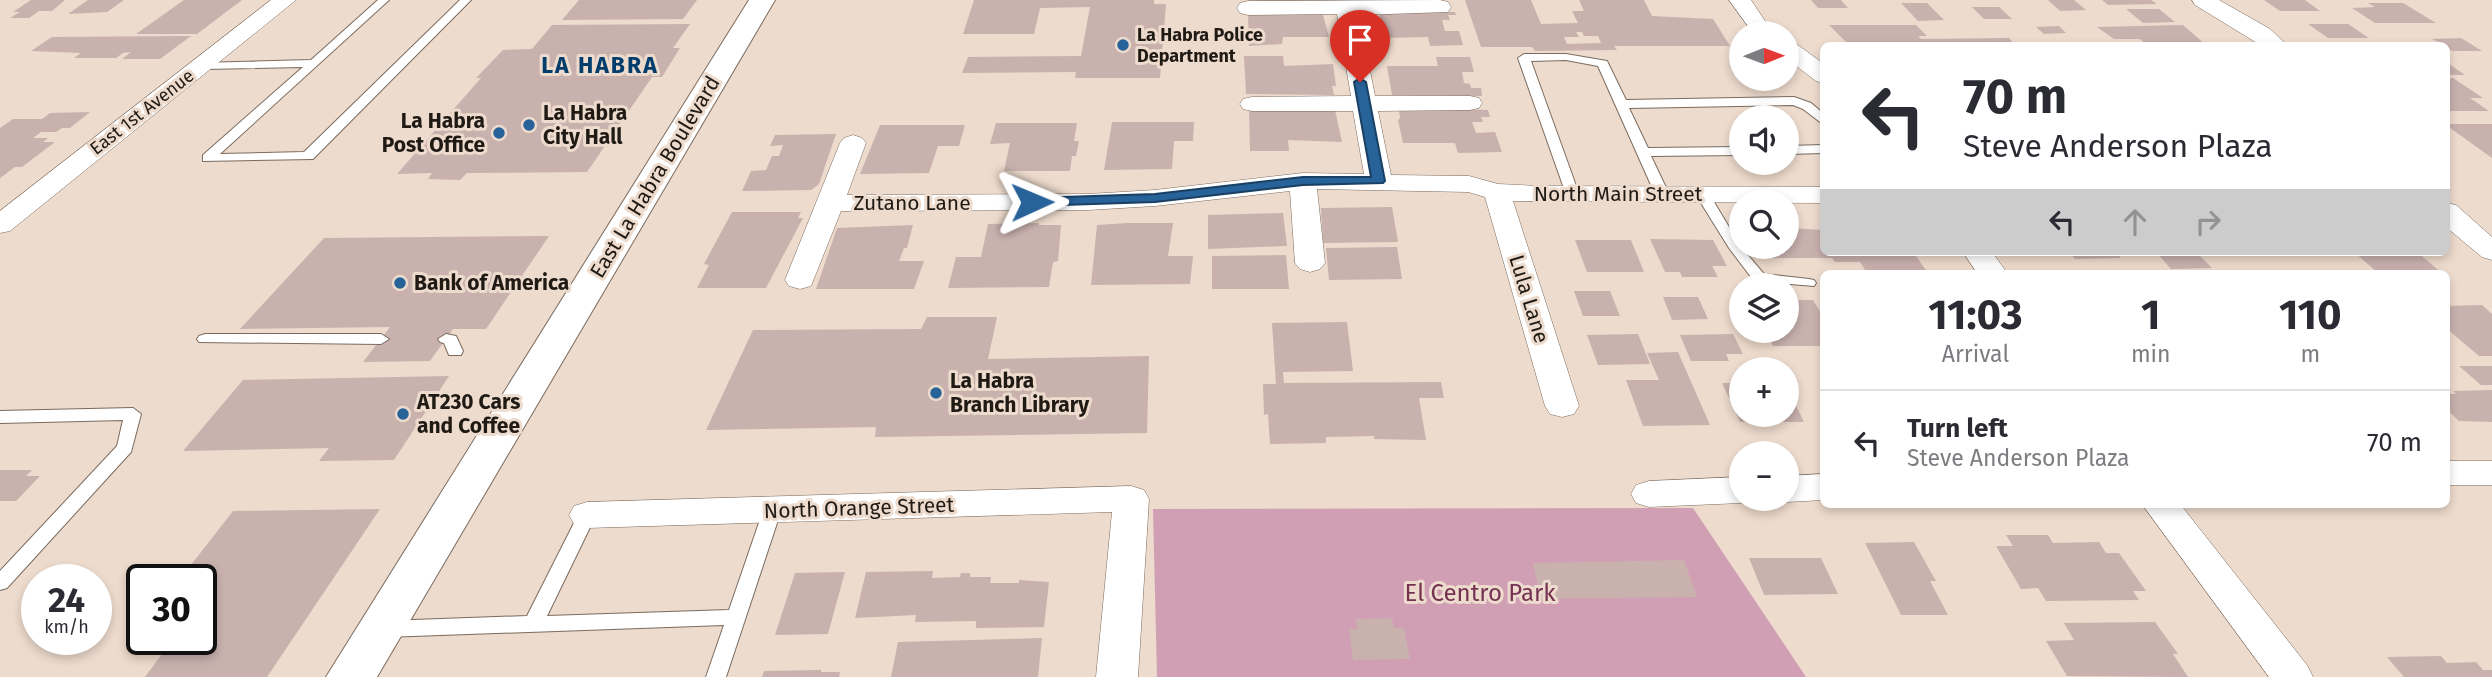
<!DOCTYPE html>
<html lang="en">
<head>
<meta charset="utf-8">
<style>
	:root { --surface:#fff; --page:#f7f7f7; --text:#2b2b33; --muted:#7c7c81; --line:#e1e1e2 }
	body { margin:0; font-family:"Fira Sans",sans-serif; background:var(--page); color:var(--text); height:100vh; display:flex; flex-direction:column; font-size:26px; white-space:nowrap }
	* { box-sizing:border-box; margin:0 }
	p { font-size:23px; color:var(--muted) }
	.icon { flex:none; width:38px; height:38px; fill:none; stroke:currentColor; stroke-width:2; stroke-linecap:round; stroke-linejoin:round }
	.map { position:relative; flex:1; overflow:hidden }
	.drawer { position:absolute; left:1820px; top:270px; width:630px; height:238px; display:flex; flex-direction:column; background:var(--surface); border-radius:10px; box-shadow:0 4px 10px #0003 }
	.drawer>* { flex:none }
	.hud { position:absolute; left:1820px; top:42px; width:630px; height:214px; border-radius:10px; box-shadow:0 4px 10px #0003; background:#fff; color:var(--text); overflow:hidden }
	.needle { width:46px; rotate:89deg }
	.fabs { position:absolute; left:1729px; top:21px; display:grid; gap:14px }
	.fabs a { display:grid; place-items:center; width:70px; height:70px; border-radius:50%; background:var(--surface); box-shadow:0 4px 10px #0003; font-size:35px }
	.speed { position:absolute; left:21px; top:564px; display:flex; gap:14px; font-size:35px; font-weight:700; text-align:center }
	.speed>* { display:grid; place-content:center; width:91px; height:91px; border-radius:50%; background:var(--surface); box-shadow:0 4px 10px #0003; line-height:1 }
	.speed small { font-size:18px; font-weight:400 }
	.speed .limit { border:4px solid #111; border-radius:10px; background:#fff; color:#111 }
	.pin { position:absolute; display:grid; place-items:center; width:60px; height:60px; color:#fff; margin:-72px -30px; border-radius:50% 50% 50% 0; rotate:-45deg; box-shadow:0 0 7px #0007 }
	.pin .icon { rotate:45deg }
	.me { position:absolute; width:77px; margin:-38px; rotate:89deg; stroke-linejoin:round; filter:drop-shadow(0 0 5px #0008) }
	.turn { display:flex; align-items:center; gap:24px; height:147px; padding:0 28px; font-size:32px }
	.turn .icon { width:91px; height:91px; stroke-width:2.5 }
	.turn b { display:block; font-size:49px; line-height:60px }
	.lanes { display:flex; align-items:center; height:66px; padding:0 28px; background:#0003; justify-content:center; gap:35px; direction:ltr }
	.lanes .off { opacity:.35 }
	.eta { display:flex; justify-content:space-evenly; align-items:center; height:119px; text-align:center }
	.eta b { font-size:42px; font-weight:700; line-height:49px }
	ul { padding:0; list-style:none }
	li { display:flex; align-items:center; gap:21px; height:105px; padding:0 28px; border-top:2px solid var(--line) }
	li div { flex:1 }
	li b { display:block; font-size:26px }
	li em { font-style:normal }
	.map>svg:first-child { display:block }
</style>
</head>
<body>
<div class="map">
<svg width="2492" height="677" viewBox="0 0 2492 677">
	<rect width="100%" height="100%" fill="#eddbcd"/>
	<path fill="#d19fb3" d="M1693 508 1806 677H1157L1153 509Z"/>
	<path fill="#c9b1ae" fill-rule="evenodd" d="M31 0H65L52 11H39L29 18H10L20 12H13Z
		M88 0H124L107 12 68 14Z
		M184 0H242L197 34H136Z
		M579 0H697L683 19 562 20Z
		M974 0H1154V4H1166L1160 78H1075L1076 72 962 73 968 57 1081 56 1090 7 1040 8 1034 34H963Z
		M1465 0H1531L1541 24 1578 23 1572 11H1584L1579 0H1644L1652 16 1713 19 1730 46H1614L1617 50 1535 51 1532 47H1481ZM1576 32H1582L1584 36H1598L1601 43 1567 44 1564 37H1579Z
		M1811 0H1841L1848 8H1818Z
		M2048 0H2074L2086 10 2060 11Z
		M2102 0H2151L2157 4 2108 5Z
		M2264 0H2305L2320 11H2280Z
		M1901 3H1927L1944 20 1918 21Z
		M2368 3H2403L2436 23H2375L2352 8 2375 7Z
		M1972 7H1999L2012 19H1984Z
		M2126 9H2159L2175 22 2143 23Z
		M1322 11 1329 37H1283L1282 44 1249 46 1248 12Z
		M1379 12H1455L1456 15H1448L1450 20H1442L1445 31H1459L1463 45 1430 46 1428 37 1384 38Z
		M690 24 673 48H680L662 77H652L587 172 467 173 460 180 428 179 432 173 397 174 481 78H476L503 50 532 49 552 25Z
		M2308 24H2348L2369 38H2328Z
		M1829 25H1916L1927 36H1918L1921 39 2009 38 2016 46 1848 44Z
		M2183 25 2207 46H2148L2140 39H2114L2097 27Z
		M2059 26 2066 33 2044 34 2036 27Z
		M191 36 160 59H122L131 52 123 53 116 58H74L81 53 31 51 52 37Z
		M2461 38 2482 51H2452L2446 46 2432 39Z
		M1244 56H1283L1284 66 1333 64 1336 86H1332L1334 95 1246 94Z
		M1436 57H1470L1474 72H1462L1464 83 1470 84 1471 88H1481L1482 96 1392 95 1387 66H1438Z
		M2446 64H2449L2465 75H2446Z
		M2446 78H2453L2483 98H2470L2489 111H2446Z
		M1452 109 1488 110 1490 117H1481L1483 122H1472L1476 133 1495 132 1502 152 1458 153 1455 143H1403L1398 120 1400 118 1399 110Z
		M1335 110 1342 142 1288 140 1289 151H1250L1249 111Z
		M90 112 70 128H62L56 132H41L33 138H48L43 142H55L22 167H15L0 178V128L13 119H42L50 113Z
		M1112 122H1194L1193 141H1174L1172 169 1104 170Z
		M996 123H1077L1074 141H1079L1076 156H1072L1070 171H1004L1010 143 990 144Z
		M2446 124H2492V158L2446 125Z
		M880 125H965L959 146H938L929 173 860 174Z
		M836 134 819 184 811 190 742 191 751 171 766 170 772 156H779L783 145 770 146 775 135Z
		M1392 207 1398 242 1323 243 1321 208Z
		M732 212H801L798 218H803L766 288H697L709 265 704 264Z
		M1283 213 1287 246 1208 249V215Z
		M1039 223V225H1061L1058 261 1053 262 1049 287 948 288 956 257H981L988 224Z
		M1128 223H1173L1168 256H1193L1190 284 1091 285 1097 225Z
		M913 225 907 248H904L899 261H924L914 289H816L837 228Z
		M1787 228 1824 230V252L1914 253 1928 273H1867L1860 262H1835L1832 258H1753L1747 247H1787Z
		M549 236 486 329H453L430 361 363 362 390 327 240 329 324 238Z
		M1650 239 1713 240 1727 266H1712L1718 277H1682L1680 272H1665Z
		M1575 240H1631L1644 272H1587Z
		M1397 247 1402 279 1329 280 1326 248Z
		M2069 252H2116L2121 258 2075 259Z
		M2156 252H2196L2212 268 2171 269Z
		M2354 252H2417L2442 273H2378Z
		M1286 255 1289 289H1212V256Z
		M1574 291H1610L1620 316H1583Z
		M1663 297H1698L1708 319 1672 320Z
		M1787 300H1813L1824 318V346H1773L1765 331H1787Z
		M2482 305 2492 314V356H2479L2446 328V306Z
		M927 317H997L988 359 1149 356 1147 433 875 437 876 427 706 430 753 330 921 329Z
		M1347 322 1353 371 1283 372 1284 383 1441 382 1444 398H1419L1426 440 1374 439V436L1326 437V443L1270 444 1268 414 1264 415 1263 384H1276L1272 323Z
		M1638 334 1650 364 1598 365 1587 335Z
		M1733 334 1743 354H1726L1729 361H1691L1680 335Z
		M1678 352 1710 425 1643 426 1626 380H1659L1647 353Z
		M2459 366H2492V385H2481Z
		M449 376 394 460 319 461 329 448 183 451 243 380Z
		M1722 383H1741V415H1787V387L1804 422H1740Z
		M2492 390V422L2459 421 2446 409V394H2456L2453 391Z
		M0 470H32L26 476H40L16 501H0Z
		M380 509 267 677H145L173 639H201V579H180L233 511Z
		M2006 535H2048L2053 543 2099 542 2106 553H2119L2146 591H2133L2139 600 2046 601 2038 588 2021 589 1996 546H2013Z
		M1914 542 1936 581H1930L1948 615H1901L1865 543Z
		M1749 558H1821L1838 594 1764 595Z
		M1684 560 1697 597 1541 599 1533 563Z
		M933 571 932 578 960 577 961 573H970V577H991L990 583H1019V580L1049 582 1044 627 976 628V621L915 622 916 615 855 618 866 572Z
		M845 572 828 634 775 635 795 573Z
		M1392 618 1394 628H1404L1410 659 1353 660 1349 629H1357L1356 619Z
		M2155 622 2178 654H2173L2188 677 2067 676 2046 641 2074 640 2064 623Z
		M1042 638 1038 677H891L898 642Z
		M2441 656 2447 663 2476 662 2483 670H2492V677H2404L2387 657Z
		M821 670V672H840L839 677H762L764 671Z"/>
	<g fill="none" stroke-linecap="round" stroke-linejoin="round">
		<defs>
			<path id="lane" d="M378 0H389L220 154 304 152 460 0H471L313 159 203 161V155L303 67 203 69 199 67V63L311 60Z
				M1566 54 1607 61 1626 100 1794 97 1811 103 1824 114V125L1803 109 1793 105 1629 108 1648 148 1741 147V155L1651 156 1669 194 1662 198 1655 194 1598 66 1566 60 1531 61 1579 194 1572 198 1567 197 1518 58 1524 54Z
				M1824 145V153L1787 154V146Z
				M1703 191 1708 192 1741 247 1764 274 1809 279 1814 280 1816 283 1814 286 1754 281 1729 248 1696 195Z
				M205 334H381L389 339 381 344 199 342 197 339 199 336Z
				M446 334 456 336 463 351 461 355H449L444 343 440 342 438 339Z
				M133 408 141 414 131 452 7 588 0 590V571L117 446 123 420 0 423V411Z
				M772 504 778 506 781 511 726 677H706L724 625 385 637 378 635 375 629 378 623 385 621 527 616 578 515 581 510H593L596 515 547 616 729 610 763 511 766 506Z"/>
			<path id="street" d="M271 0H296L10 231 0 233V211Z
				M1440 0 1448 2 1451 7 1448 12 1359 15 1375 96H1470L1479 98 1482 103 1479 108 1470 110 1378 111 1391 175 1469 176 1498 184 1539 186 1824 187V203L1513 201 1579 406 1574 414 1562 417 1550 414 1545 406 1485 197 1468 192 1317 189 1325 263 1320 269 1310 272 1300 269 1295 263 1290 191 1155 206 1088 210 841 211 811 286 800 289 789 286 785 280 840 143 844 138 853 135 862 138 866 143 847 195 1088 194 1155 190 1303 173 1364 174 1353 111H1252L1243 109 1240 104 1243 99 1252 97 1351 96 1337 14 1248 15 1240 13 1237 8 1240 3 1248 1Z
				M1729 0H1751L1765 21 1778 33H1753Z
				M2192 0H2219L2270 29 2288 46H2262L2195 5Z
				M1787 41 1795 43 1824 64V83L1816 81 1787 59Z
				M2446 203 2456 205 2492 237V260L2482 257 2446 227Z
				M1963 252H1992L2007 273H1977Z
				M2446 461H2492V485H2446Z
				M1824 474V500L1787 502 1777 499H1787V476Z
				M1741 477V499H1754L1741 503 1649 507 1636 503 1631 494 1636 485 1649 481Z
				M1131 486 1144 490 1149 499 1138 677H1096L1112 512 587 528 574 524 569 515 574 506 587 502Z
				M2142 504H2180L2307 665 2313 677H2269Z"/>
			<path id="secondary" d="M749 0H775L377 677H326Z"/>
		</defs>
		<use href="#lane" stroke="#7b6b5e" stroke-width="2"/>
		<use href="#street" stroke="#7b6b5e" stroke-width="1"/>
		<use href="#secondary" stroke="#7b6b5e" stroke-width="2"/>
		<use href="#lane" fill="#fff" fill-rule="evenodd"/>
		<use href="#street" fill="#fff" fill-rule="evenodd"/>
		<use href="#secondary" fill="#fff" fill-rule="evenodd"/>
	</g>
	<path fill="#276299" stroke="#194063" stroke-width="2" d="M1360 78 1366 82 1385 181 1383 183 1303 185 1155 202 1032 206 1025 202 1032 198 1155 194 1303 177H1371L1354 82Z"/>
	<g fill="#276299" stroke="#eddbcd" stroke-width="2.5">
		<circle cx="1123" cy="45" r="7"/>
		<circle cx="529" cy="125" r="7"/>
		<circle cx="499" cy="133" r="7"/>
		<circle cx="400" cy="283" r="7"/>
		<circle cx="936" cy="393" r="7"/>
		<circle cx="403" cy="414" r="7"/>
	</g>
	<g text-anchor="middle" stroke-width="6" stroke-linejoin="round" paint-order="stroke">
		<g font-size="18" font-weight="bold" fill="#201a15" stroke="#eddbcd" text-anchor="start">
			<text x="1137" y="41">La Habra Police<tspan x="1137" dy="21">Department</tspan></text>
		</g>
		<g font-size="18" fill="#201a15" stroke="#eddbcd">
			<text transform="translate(142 112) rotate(-38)" y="6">East 1st Avenue</text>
		</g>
		<g font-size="21" font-weight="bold" fill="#201a15" stroke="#eddbcd" text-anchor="start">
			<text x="543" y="120">La Habra<tspan x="543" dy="24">City Hall</tspan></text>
			<text x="485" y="128" text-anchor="end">La Habra<tspan x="485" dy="24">Post Office</tspan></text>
			<text x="414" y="290">Bank of America</text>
			<text x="950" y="388">La Habra<tspan x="950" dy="24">Branch Library</tspan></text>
			<text x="417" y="409">AT230 Cars<tspan x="417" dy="24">and Coffee</tspan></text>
		</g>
		<g font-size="21" fill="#201a15" stroke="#eddbcd">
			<text transform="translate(655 177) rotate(-59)" y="7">East La Habra Boulevard</text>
			<text x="1618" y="201">North Main Street</text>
			<text x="912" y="210">Zutano Lane</text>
			<text transform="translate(1529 299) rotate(73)" y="7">Lula Lane</text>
			<text transform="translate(859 508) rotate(-2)" y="7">North Orange Street</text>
		</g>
		<g font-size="23" font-weight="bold" letter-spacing="2" fill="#003d6d" stroke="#eddbcd">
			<text x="600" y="73">LA HABRA</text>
		</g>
		<g font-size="24" fill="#753251" stroke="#eddbcd">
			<text x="1480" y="601">El Centro Park</text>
		</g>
	</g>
</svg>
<div class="fabs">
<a><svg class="needle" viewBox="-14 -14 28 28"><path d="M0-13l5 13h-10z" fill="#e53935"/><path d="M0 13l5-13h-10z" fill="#7c7c81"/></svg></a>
<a><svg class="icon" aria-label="sound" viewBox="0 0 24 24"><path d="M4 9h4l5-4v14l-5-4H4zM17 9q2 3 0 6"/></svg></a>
<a><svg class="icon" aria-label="search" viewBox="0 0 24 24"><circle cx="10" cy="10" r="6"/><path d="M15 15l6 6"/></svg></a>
<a><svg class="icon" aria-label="layers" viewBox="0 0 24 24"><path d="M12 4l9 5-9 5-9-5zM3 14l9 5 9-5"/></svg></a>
<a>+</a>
<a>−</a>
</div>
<div class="speed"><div>24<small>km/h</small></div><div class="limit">30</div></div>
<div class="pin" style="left:1360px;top:82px;background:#d93025"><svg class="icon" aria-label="arrive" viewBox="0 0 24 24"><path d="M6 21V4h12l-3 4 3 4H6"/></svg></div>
<svg class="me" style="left:1032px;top:202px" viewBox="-20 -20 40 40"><path d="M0-17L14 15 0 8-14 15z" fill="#276299" stroke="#fff" stroke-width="4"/></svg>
<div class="hud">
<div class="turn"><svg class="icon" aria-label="left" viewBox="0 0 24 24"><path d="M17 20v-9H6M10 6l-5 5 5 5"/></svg><div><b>70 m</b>Steve Anderson Plaza</div></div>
<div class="lanes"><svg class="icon" aria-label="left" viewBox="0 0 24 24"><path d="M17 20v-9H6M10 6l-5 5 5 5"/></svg><svg class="icon off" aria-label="ahead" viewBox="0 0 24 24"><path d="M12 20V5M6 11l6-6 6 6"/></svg><svg class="icon off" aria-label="right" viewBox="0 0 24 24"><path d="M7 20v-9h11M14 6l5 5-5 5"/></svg></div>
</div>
<section class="drawer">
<div class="eta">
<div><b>11:03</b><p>Arrival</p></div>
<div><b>1</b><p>min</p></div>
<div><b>110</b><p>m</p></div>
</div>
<ul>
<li><svg class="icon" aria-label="left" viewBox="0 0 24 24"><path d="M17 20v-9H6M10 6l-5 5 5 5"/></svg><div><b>Turn left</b><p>Steve Anderson Plaza</p></div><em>70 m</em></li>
</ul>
</section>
</div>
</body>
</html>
